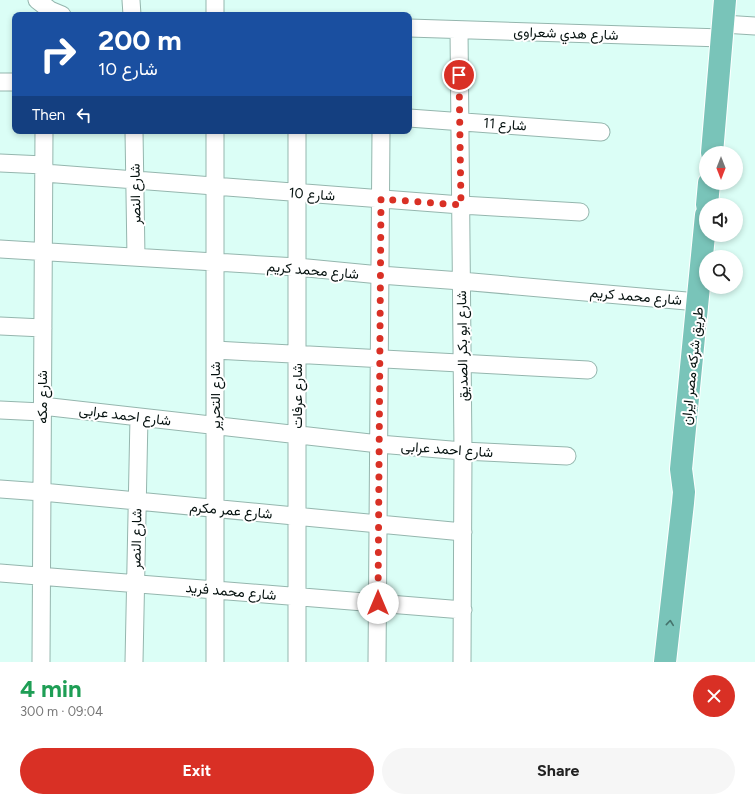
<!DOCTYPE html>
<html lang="en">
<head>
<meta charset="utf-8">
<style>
	:root { --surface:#fff; --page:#f6f6f6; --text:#222; --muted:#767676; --accent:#d93025 }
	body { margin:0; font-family:Figtree,Vazirmatn,sans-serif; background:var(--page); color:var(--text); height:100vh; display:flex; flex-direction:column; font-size:15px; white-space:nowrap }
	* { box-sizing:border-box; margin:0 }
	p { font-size:13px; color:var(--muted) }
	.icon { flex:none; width:22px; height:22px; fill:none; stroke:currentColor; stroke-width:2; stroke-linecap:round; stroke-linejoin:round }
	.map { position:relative; height:662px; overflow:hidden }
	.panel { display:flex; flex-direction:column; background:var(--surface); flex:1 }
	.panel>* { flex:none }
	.hud { position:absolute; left:12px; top:12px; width:400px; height:122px; border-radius:8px; box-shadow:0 2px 6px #0003; background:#1a4fa0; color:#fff; overflow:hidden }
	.needle { width:26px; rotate:180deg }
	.controls { position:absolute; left:699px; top:146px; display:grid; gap:8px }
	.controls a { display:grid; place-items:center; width:44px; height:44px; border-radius:50%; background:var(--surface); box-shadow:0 2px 6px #0003; font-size:20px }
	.pin { position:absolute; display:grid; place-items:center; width:34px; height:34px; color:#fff; margin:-17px; border:2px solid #fff; border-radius:50%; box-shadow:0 1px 4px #0007 }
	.me { position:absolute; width:44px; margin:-22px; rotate:0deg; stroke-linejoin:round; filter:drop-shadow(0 0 3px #0008) }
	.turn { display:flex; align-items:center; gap:14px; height:84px; padding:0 20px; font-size:18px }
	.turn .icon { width:52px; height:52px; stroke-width:2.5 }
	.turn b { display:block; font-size:28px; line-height:34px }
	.then { display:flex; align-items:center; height:38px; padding:0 20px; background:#0003; gap:8px; font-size:15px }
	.round { display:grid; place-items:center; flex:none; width:42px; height:42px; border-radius:21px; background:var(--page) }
	.headline { display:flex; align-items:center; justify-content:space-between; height:68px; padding:0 20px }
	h1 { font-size:24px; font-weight:700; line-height:30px; color:#1e9e55 }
	.action { display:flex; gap:8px; margin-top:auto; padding:8px 20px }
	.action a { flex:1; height:46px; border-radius:24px; background:var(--accent); color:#fff; font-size:16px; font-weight:700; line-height:46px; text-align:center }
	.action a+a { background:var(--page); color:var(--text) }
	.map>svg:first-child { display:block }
</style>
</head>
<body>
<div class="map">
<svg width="755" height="662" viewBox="0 0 755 662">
	<rect width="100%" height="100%" fill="#dbfef6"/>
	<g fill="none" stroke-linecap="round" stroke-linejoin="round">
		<defs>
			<path id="minor" d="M37 0 50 10 62 15
				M131 0 132 15
				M215 0V15
				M723 24 755 26
				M409 28 722 38
				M459 30 463 451 462 662
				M0 82H15
				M409 118 601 132
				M134 131 136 257
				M0 163 44 165
				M44 173 461 205 580 212
				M0 249 297 267 380 275 461 281 698 302
				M0 326 43 328
				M215 350 588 370
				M42 406 379 444 463 451 567 456
				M0 410 42 412
				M0 489 42 492 463 532
				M0 573 215 590 463 610
				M41 662 44 131
				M134 662 139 417
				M215 662V131
				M297 662V131
				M377 662 381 131"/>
			<path id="major" d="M712 153 725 0
				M707 205 709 183
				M665 662 683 503 684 492 681 469 706 215"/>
		</defs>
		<use href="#minor" stroke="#95b6ae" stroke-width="19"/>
		<use href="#major" stroke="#fff" stroke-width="24"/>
		<use href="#minor" stroke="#fff" stroke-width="17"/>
		<use href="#major" stroke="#79c4b9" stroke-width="22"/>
	</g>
	<defs><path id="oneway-chevron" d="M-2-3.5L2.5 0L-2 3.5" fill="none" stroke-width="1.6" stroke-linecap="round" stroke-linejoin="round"/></defs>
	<use stroke="#45736c" href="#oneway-chevron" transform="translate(670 623) rotate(-84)"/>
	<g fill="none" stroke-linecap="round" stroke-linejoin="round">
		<path stroke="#d93025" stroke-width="7" stroke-dasharray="0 12.6" d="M378 603 381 199 461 205 459 75"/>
	</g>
	<g text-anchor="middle" stroke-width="4" stroke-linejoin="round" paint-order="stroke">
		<g font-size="14" fill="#05110f" stroke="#fff">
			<text transform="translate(566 33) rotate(2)" y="5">شارع هدي شعراوى</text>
			<text transform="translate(505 124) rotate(4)" y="5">شارع 11</text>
			<text transform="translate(135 194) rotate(-91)" y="5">شارع النصر</text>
			<text transform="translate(312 194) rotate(4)" y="5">شارع 10</text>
			<text transform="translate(313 270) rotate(5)" y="5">شارع محمد كريم</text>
			<text transform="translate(636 296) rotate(5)" y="5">شارع محمد كريم</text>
			<text transform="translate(462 346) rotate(-91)" y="5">شارع ابو بكر الصديق</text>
			<text transform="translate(692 366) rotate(-84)" y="5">طريق شركه مصر ايران</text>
			<text transform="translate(215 396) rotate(-90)" y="5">شارع التحرير</text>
			<text transform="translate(297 396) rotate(-90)" y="5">شارع عرفات</text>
			<text transform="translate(42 397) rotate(-90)" y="5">شارع مكه</text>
			<text transform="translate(125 415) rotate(7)" y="5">شارع احمد عرابى</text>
			<text transform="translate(447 449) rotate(4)" y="5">شارع احمد عرابى</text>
			<text transform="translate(231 510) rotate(5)" y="5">شارع عمر مكرم</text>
			<text transform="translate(136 539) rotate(-89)" y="5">شارع النصر</text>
			<text transform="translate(231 591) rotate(5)" y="5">شارع محمد فريد</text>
		</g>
	</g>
</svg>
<div class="controls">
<a><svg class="needle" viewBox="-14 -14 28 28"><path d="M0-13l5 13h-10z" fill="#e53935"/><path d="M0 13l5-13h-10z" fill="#767676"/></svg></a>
<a><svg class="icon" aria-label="sound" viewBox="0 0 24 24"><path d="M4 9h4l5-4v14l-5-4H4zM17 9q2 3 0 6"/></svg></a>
<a><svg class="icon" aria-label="search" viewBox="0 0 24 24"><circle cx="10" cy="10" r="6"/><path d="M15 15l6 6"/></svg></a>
</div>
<div class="pin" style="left:459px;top:75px;background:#d93025"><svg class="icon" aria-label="arrive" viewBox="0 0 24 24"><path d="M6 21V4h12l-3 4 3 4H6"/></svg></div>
<svg class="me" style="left:378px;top:603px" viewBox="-20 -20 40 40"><circle r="19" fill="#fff"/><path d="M0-13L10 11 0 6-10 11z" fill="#d93025"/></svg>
<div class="hud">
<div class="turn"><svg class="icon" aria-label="right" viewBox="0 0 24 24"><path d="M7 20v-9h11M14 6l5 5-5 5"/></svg><div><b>200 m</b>شارع 10</div></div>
<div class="then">Then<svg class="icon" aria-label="left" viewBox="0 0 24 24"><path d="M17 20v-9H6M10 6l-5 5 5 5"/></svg></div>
</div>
</div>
<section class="panel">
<div class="headline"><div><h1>4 min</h1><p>300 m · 09:04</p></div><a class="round" style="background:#d93025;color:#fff"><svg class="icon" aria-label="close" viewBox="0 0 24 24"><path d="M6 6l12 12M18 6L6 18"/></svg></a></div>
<div class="action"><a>Exit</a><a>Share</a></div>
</section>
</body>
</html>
